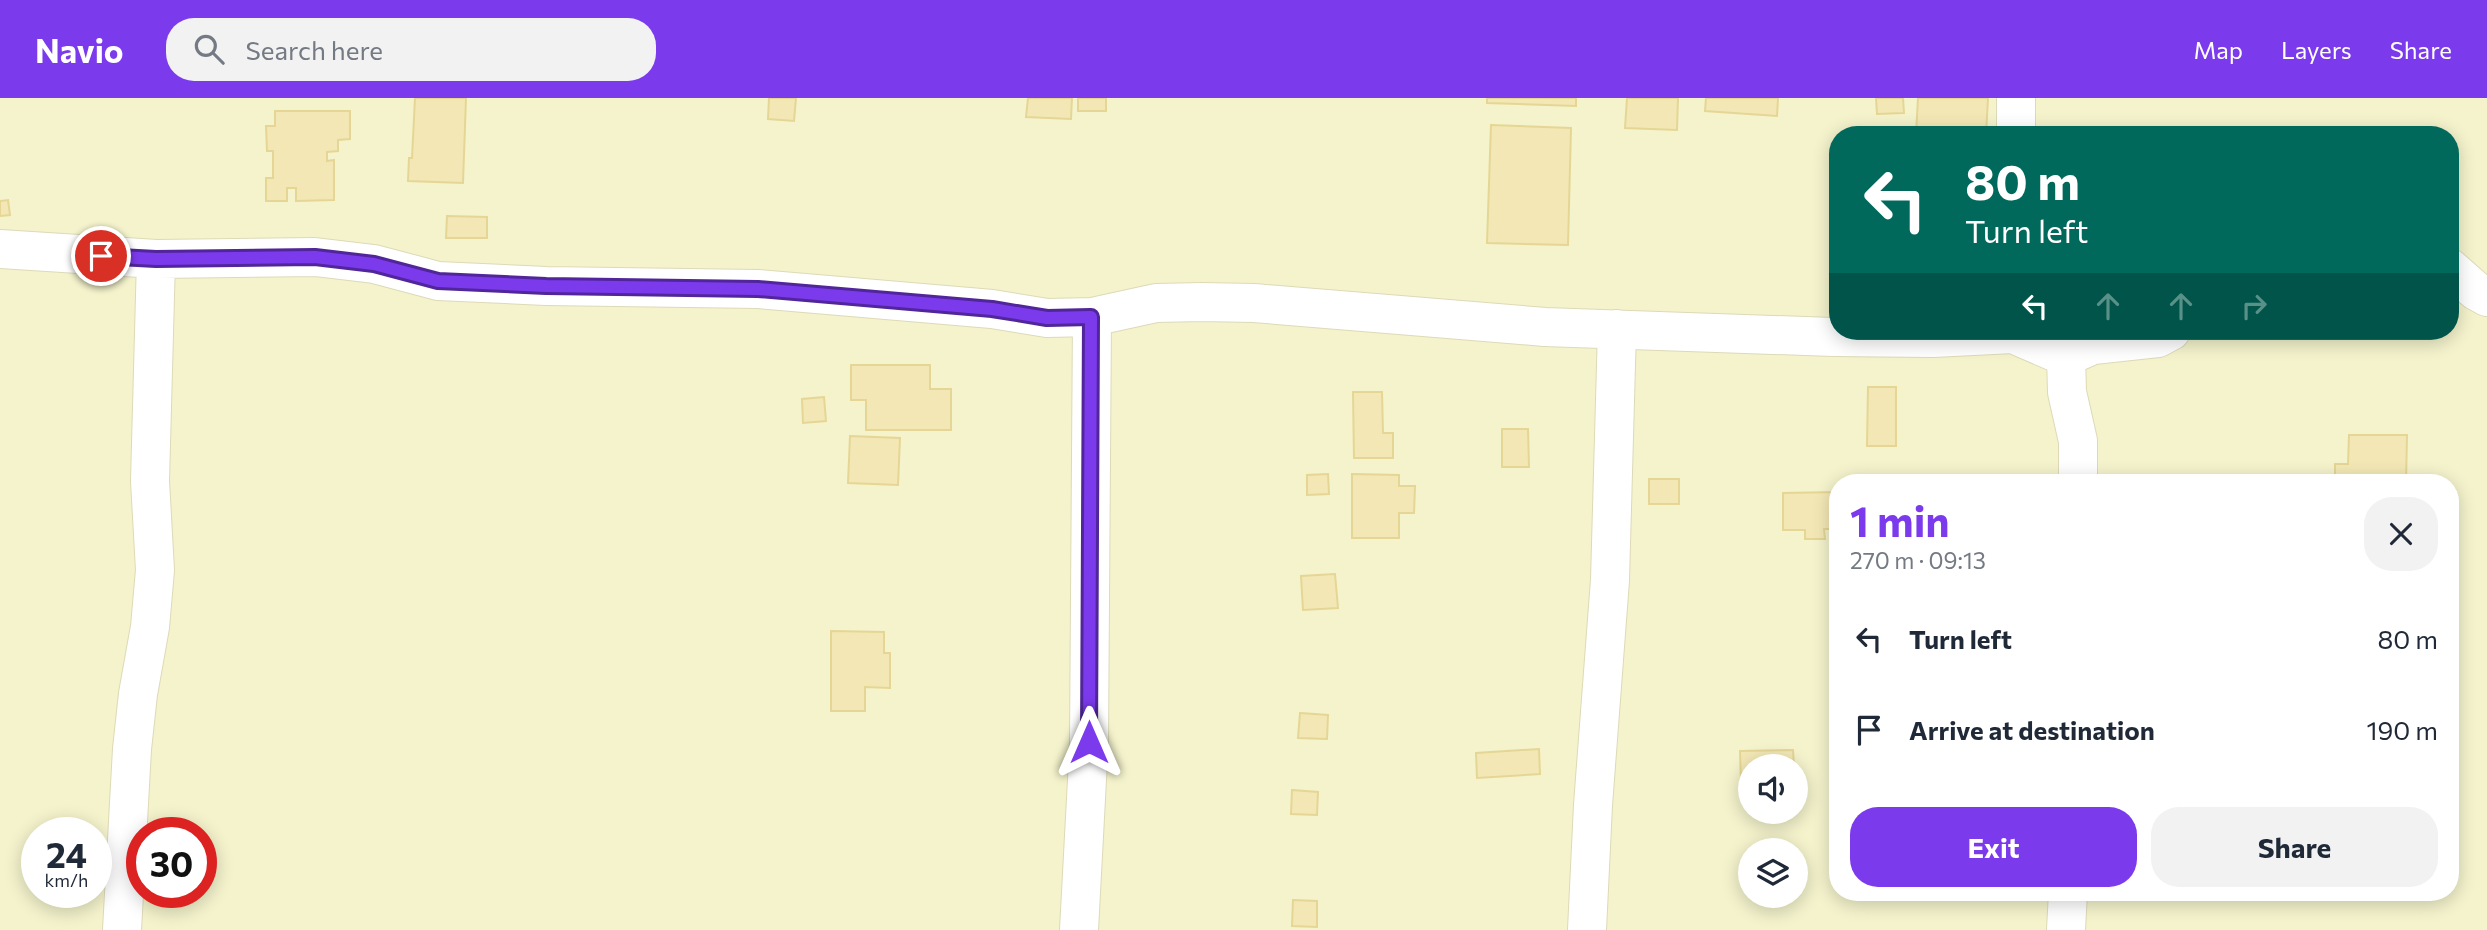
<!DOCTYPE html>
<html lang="en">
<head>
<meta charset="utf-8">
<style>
	:root { --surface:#fff; --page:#f2f2f3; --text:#1f2937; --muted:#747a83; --accent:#7c3aed }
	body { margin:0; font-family:Commissioner,sans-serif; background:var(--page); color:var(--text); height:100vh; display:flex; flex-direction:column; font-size:26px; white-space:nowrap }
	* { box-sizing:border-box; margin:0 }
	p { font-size:23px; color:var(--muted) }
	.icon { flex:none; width:38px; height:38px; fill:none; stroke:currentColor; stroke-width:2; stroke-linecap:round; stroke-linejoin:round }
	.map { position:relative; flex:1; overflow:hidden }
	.drawer { position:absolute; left:1829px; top:376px; width:630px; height:427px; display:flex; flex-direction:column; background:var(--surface); border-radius:28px; box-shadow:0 4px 18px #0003 }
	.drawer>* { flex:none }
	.banner { position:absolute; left:1829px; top:28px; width:630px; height:214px; border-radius:28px; box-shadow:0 4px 18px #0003; background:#00695c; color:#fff; overflow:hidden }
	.buttons { position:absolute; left:1738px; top:656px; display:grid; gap:14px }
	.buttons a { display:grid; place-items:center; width:70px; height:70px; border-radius:50%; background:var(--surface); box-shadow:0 4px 18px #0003; font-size:35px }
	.speed { position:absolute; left:21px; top:719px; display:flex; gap:14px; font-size:35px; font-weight:700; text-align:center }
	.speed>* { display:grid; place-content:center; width:91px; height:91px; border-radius:50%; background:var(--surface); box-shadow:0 4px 18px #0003; line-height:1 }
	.speed small { font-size:18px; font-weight:400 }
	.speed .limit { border:10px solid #d22; background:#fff; color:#111 }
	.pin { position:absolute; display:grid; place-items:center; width:60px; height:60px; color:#fff; margin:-30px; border:4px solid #fff; border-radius:50%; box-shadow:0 2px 7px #0007 }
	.me { position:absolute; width:77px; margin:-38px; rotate:0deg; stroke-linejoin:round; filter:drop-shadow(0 0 5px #0008) }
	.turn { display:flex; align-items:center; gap:24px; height:147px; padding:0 21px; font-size:32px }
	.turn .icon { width:91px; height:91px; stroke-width:2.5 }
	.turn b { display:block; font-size:49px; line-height:60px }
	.lanes { display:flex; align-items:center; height:66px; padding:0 21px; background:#0003; justify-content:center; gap:35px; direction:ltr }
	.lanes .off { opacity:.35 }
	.round { display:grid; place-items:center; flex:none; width:74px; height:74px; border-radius:28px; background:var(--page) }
	.head { display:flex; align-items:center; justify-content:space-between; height:119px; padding:0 21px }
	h1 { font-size:42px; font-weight:700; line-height:52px; color:var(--accent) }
	.cta { display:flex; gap:14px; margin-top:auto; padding:14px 21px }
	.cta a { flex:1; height:80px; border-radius:28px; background:var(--accent); color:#fff; font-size:28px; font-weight:700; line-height:80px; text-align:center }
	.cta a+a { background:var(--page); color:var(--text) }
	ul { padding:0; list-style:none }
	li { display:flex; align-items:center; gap:21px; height:91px; padding:0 21px }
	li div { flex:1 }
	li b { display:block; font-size:26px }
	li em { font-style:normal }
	header { display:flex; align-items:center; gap:42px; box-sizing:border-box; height:98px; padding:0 35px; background:var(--accent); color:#fff }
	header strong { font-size:33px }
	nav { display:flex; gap:38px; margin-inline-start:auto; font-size:24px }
	.search { width:490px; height:63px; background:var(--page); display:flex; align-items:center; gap:18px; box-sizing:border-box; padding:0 24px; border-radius:28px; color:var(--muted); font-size:26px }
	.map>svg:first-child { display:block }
</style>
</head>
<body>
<header>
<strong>Navio</strong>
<div class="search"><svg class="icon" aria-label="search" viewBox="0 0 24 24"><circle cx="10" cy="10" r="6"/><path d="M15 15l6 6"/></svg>Search here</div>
<nav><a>Map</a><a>Layers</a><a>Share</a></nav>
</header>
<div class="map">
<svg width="2487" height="832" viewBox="0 0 2487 832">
	<rect width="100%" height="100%" fill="#fbfdde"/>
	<path fill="#f4f3cc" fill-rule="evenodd" d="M0 0H2487V832H0ZM1838 37H2450V233H1838ZM1838 385H2450V794H1838ZM1750 668H1796V714H1750ZM37 735H96V794H37ZM142 735H201V794H142ZM1750 752H1796V798H1750Z"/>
	<path fill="#f3e8b5" stroke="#e5d695" stroke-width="2" d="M415 0H466L463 85 408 83 409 60H412Z
		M769 0H796L794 23 768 21Z
		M1028 0H1072L1071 21 1026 19Z
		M1078 0H1106V13H1078Z
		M1487 0H1576V8L1487 5Z
		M1627 0H1678L1677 32 1625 30Z
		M1706 0H1778L1777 18 1705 13Z
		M1876 0H1903L1904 15 1877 16Z
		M1918 0H1988L1986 37H1916Z
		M275 13H350V41L338 42V53L327 54V63L334 62V102L296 103V90H287V103H266V80H273V53H267L266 28H275Z
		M1491 27 1571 30 1568 147 1487 145Z
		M8 102 10 117 0 118V103Z
		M447 118 487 119V140H446Z
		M851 267H930V291H951V332H866V302H851Z
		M1868 289H1896V348H1867Z
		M1353 294H1382L1383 335H1393V360H1354Z
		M824 299 826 323 803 325 802 301Z
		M1502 331H1528L1529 369H1502Z
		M2349 337H2407L2406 385H2335V366H2348Z
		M850 338 900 340 898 387 848 385Z
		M1328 376 1329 396 1307 397V377Z
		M1352 376 1399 377V388H1415L1414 415H1399V440H1352Z
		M1649 381H1679V406H1649Z
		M1838 394V431H1824L1825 441H1805V432H1783V395Z
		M1335 476 1338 510 1303 512 1301 478Z
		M831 533 884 534V555H890V590L865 589V613H831Z
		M1300 615 1328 617 1327 641 1298 640Z
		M1539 651 1540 676 1477 680 1476 655Z
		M1793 652 1794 668H1750V687H1741L1740 653Z
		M1292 692 1318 694 1317 717 1291 716Z
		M1293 802 1317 803V829L1292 828Z"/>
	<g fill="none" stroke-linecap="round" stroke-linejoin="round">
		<defs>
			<path id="minor" d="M2016 37V0
				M0 151 156 161 315 159 374 166 438 183 546 188 758 191 992 211 1047 220 1092 219 1156 205 1202 204 1254 205 1545 229 1833 239 1933 240 2013 236V233
				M2450 170 2476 193 2487 199
				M2013 236 2066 259 2067 294 2078 343V385
				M2066 259 2093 247 2158 240 2171 233
				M122 832 132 651 138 596 150 529 155 472 150 383 156 161
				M1079 832 1089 644 1092 219
				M1587 832 1593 707 1610 482 1617 231
				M2066 832 2068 794"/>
		</defs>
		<use href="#minor" stroke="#dddab8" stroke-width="40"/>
		<use href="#minor" stroke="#fff" stroke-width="38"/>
	</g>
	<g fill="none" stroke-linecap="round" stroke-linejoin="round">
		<defs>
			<path id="route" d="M101 158 156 161 315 159 374 166 438 183 546 188 758 191 992 211 1047 220 1091 219 1089 644"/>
		</defs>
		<use href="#route" stroke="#51269a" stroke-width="18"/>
		<use href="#route" stroke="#7c3aed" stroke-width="12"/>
	</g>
</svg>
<div class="buttons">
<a><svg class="icon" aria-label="sound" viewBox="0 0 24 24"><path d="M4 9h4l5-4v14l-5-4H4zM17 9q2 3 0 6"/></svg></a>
<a><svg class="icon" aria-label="layers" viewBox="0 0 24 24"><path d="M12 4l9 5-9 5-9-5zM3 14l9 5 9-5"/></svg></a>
</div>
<div class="speed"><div>24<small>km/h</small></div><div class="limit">30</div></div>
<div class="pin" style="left:101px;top:158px;background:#d93025"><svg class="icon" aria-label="arrive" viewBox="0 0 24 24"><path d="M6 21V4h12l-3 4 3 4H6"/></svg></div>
<svg class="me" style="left:1089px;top:644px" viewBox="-20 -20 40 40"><path d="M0-17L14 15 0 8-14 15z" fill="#7c3aed" stroke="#fff" stroke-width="4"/></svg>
<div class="banner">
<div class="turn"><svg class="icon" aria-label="left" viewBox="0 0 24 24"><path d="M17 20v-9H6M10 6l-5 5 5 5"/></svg><div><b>80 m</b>Turn left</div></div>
<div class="lanes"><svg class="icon" aria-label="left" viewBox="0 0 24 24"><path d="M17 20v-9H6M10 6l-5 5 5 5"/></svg><svg class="icon off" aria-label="ahead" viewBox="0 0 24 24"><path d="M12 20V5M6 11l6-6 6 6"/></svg><svg class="icon off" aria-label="ahead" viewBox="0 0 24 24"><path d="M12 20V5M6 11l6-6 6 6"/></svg><svg class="icon off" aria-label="right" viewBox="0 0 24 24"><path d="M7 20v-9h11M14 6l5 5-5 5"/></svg></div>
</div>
<section class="drawer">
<div class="head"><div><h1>1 min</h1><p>270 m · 09:13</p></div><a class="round"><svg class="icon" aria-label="close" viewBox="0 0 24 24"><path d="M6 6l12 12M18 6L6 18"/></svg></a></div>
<ul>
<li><svg class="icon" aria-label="left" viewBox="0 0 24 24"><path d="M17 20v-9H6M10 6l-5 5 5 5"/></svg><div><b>Turn left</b></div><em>80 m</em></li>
<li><svg class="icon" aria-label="arrive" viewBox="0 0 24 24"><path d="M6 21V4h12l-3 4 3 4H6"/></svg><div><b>Arrive at destination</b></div><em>190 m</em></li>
</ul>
<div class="cta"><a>Exit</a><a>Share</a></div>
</section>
</div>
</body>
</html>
